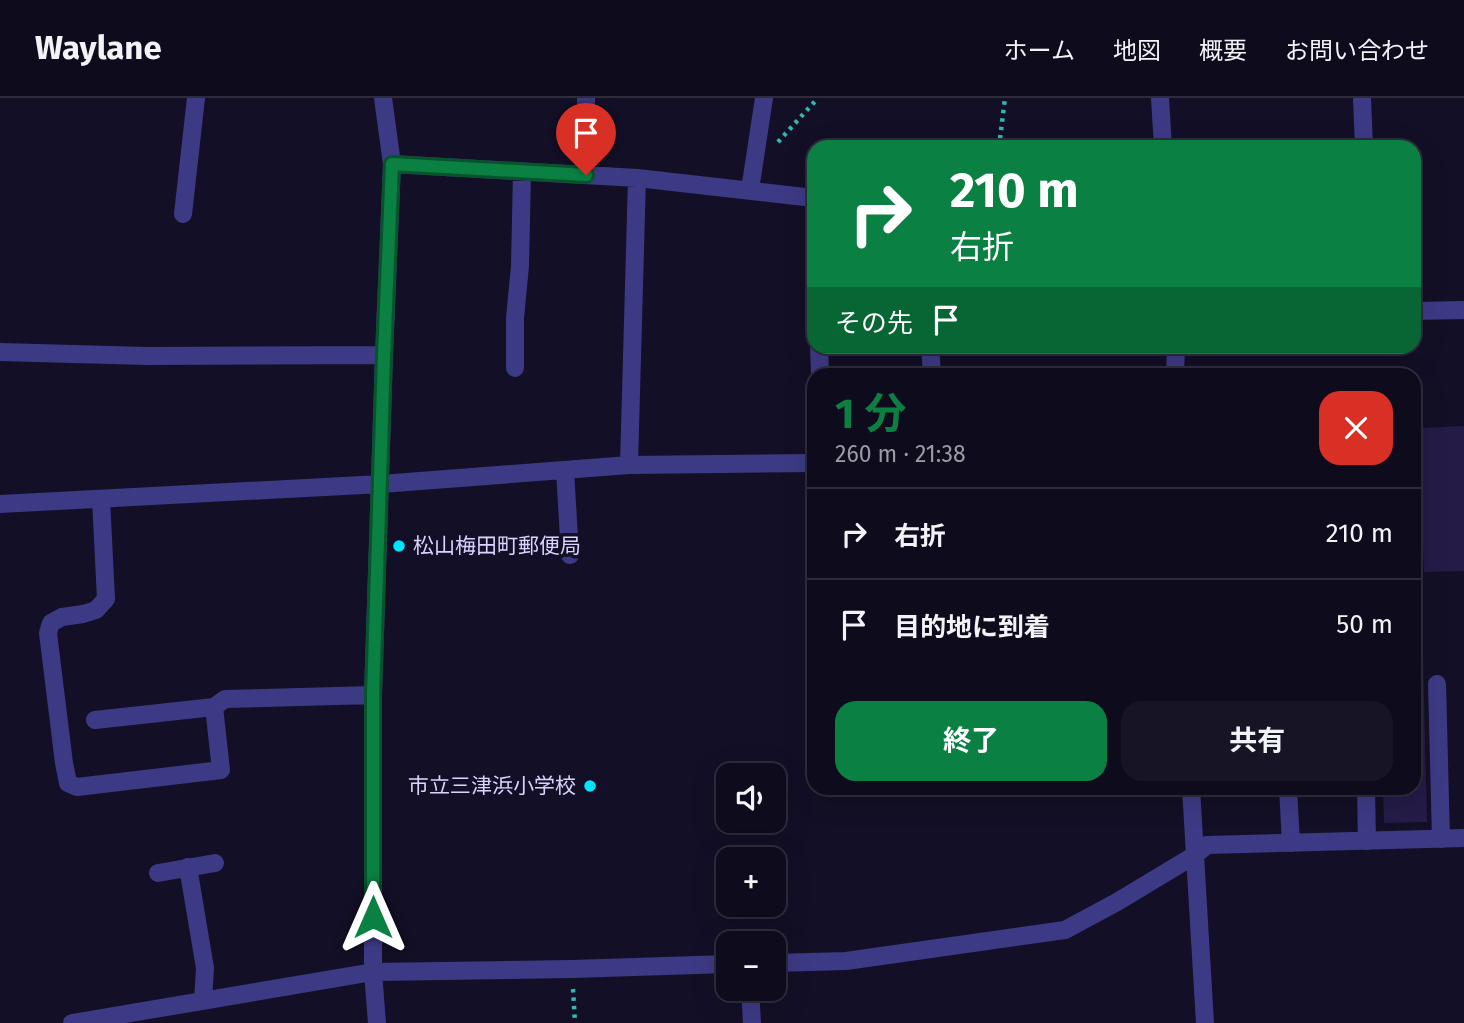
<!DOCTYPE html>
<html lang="ja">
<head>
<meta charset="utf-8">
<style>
	:root { --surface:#0e0b1c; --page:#171425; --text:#f1f3f6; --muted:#9b9ba3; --line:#2e2b3b; --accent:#0b8043 }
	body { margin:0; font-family:"Fira Sans","Noto Sans JP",sans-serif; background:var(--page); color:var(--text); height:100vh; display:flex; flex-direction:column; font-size:26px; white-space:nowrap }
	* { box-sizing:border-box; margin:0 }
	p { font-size:23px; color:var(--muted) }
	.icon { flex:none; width:38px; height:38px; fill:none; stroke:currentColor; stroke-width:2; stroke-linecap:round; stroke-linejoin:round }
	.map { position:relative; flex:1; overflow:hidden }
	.side { position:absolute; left:807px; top:270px; width:614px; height:427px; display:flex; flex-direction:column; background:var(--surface); border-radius:21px; box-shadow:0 7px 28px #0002,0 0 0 2px var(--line) }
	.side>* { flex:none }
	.hud { position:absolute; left:807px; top:42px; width:614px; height:214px; border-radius:21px; box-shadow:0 7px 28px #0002,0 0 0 2px var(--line); background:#0b8043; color:#fff; overflow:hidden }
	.controls { position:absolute; left:716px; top:665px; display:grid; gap:14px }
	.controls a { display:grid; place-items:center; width:70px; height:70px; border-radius:14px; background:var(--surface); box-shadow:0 7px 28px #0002,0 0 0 2px var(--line); font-size:35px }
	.pin { position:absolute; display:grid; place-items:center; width:60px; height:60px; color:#fff; margin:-72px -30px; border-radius:50% 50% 50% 0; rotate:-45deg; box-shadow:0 0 7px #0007 }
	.pin .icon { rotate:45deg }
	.me { position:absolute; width:77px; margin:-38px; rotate:0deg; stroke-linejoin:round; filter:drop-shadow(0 0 5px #0008) }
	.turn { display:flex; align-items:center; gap:24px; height:147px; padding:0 28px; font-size:32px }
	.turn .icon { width:91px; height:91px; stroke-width:2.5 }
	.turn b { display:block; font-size:49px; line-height:60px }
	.then { display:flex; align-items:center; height:66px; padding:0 28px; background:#0003; gap:14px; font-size:26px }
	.round { display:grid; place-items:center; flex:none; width:74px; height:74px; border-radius:21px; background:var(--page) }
	.summary { display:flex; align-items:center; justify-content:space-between; height:119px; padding:0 28px }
	h1 { font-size:42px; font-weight:700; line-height:52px; color:var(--accent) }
	.button { display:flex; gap:14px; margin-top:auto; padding:14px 28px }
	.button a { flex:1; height:80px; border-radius:21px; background:var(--accent); color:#fff; font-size:28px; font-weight:700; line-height:80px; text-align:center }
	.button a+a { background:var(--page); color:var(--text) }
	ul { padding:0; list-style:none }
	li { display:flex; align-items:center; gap:21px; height:91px; padding:0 28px; border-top:2px solid var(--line) }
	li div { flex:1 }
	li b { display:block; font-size:26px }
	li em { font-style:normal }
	header { display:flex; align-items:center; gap:42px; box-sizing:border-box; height:98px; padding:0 35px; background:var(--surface); border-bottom:2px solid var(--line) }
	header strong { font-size:33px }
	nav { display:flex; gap:38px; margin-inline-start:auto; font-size:24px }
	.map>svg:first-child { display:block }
</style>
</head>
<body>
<header>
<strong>Waylane</strong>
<nav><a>ホーム</a><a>地図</a><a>概要</a><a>お問い合わせ</a></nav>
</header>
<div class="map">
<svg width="1464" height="925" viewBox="0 0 1464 925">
	<rect width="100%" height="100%" fill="#130f26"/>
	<path fill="#241b47" d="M1464 328V473L1424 474 1418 330Z
		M1414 516H1422L1427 724 1384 725 1383 690H1414Z"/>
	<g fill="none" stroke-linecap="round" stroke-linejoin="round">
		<path stroke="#2fb8b0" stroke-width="4.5" stroke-dasharray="3.5 5" stroke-linecap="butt" d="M778 44 818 0
			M999 49 1005 0
			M573 891 575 925"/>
		<path stroke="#3d3a85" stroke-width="18" d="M1160 0 1163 49
			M1362 0 1364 49
			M392 66 637 80 814 100
			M586 77V0
			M750 92 764 0
			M183 116 196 0
			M1414 213 1464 212
			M819 248 820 276
			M930 248 932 276
			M0 254 147 258 384 257
			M515 270V220L520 168 522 74
			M1175 276 1176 248
			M629 367 637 80
			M565 372 570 457
			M101 401 106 501 96 512 83 516 62 519 51 525 48 535 64 665 68 685 77 689 221 672 214 609
			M0 406 381 386 629 367 814 365
			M1437 586 1441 741
			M95 622 214 609 225 601 373 597
			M1191 690 1205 925
			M1288 690 1291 745
			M1366 690 1367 743
			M188 769 205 870 203 903
			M158 775 215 765
			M774 865 846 863 1065 832 1117 804 1195 757
			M750 891 752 925
			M72 925 373 874 572 871 728 866
			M377 925 373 874V597L384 257 392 66 383 0"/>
		<path stroke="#3d3a85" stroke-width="18" d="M1195 757 1207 747 1464 740"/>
	</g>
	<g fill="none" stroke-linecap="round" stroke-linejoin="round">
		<defs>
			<path id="route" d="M373 819V597L384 257 392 66 586 77"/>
		</defs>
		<use href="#route" stroke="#07532c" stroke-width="18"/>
		<use href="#route" stroke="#0b8043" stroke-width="12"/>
	</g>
	<g fill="#00e5ff" stroke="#130f26" stroke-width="2.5">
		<circle cx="399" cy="448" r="7"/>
		<circle cx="590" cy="688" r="7"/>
	</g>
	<g text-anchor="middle" stroke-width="7" stroke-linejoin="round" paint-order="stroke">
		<g font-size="21" fill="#d9d4ff" stroke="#130f26" text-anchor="start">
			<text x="413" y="455">松山梅田町郵便局</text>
			<text x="576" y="695" text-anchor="end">市立三津浜小学校</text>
		</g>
	</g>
</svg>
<div class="controls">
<a><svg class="icon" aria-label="sound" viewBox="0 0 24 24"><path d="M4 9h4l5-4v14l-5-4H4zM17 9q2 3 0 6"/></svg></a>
<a>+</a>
<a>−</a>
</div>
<div class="pin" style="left:586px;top:77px;background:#d93025"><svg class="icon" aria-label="arrive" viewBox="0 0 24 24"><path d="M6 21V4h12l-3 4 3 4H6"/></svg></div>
<svg class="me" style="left:373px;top:819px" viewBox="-20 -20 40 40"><path d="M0-17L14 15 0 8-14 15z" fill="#0b8043" stroke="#fff" stroke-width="4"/></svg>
<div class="hud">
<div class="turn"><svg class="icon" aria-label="right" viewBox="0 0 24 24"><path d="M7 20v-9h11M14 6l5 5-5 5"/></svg><div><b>210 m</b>右折</div></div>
<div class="then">その先<svg class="icon" aria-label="arrive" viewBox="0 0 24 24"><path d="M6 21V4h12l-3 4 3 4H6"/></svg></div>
</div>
<section class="side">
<div class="summary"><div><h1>1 分</h1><p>260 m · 21:38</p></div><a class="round" style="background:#d93025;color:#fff"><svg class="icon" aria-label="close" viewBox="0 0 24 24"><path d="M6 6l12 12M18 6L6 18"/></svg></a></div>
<ul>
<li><svg class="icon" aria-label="right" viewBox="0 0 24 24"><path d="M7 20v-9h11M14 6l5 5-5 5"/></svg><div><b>右折</b></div><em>210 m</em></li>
<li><svg class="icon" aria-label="arrive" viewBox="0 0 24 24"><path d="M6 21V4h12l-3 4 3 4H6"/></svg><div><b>目的地に到着</b></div><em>50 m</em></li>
</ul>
<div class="button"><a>終了</a><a>共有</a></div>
</section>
</div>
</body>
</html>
